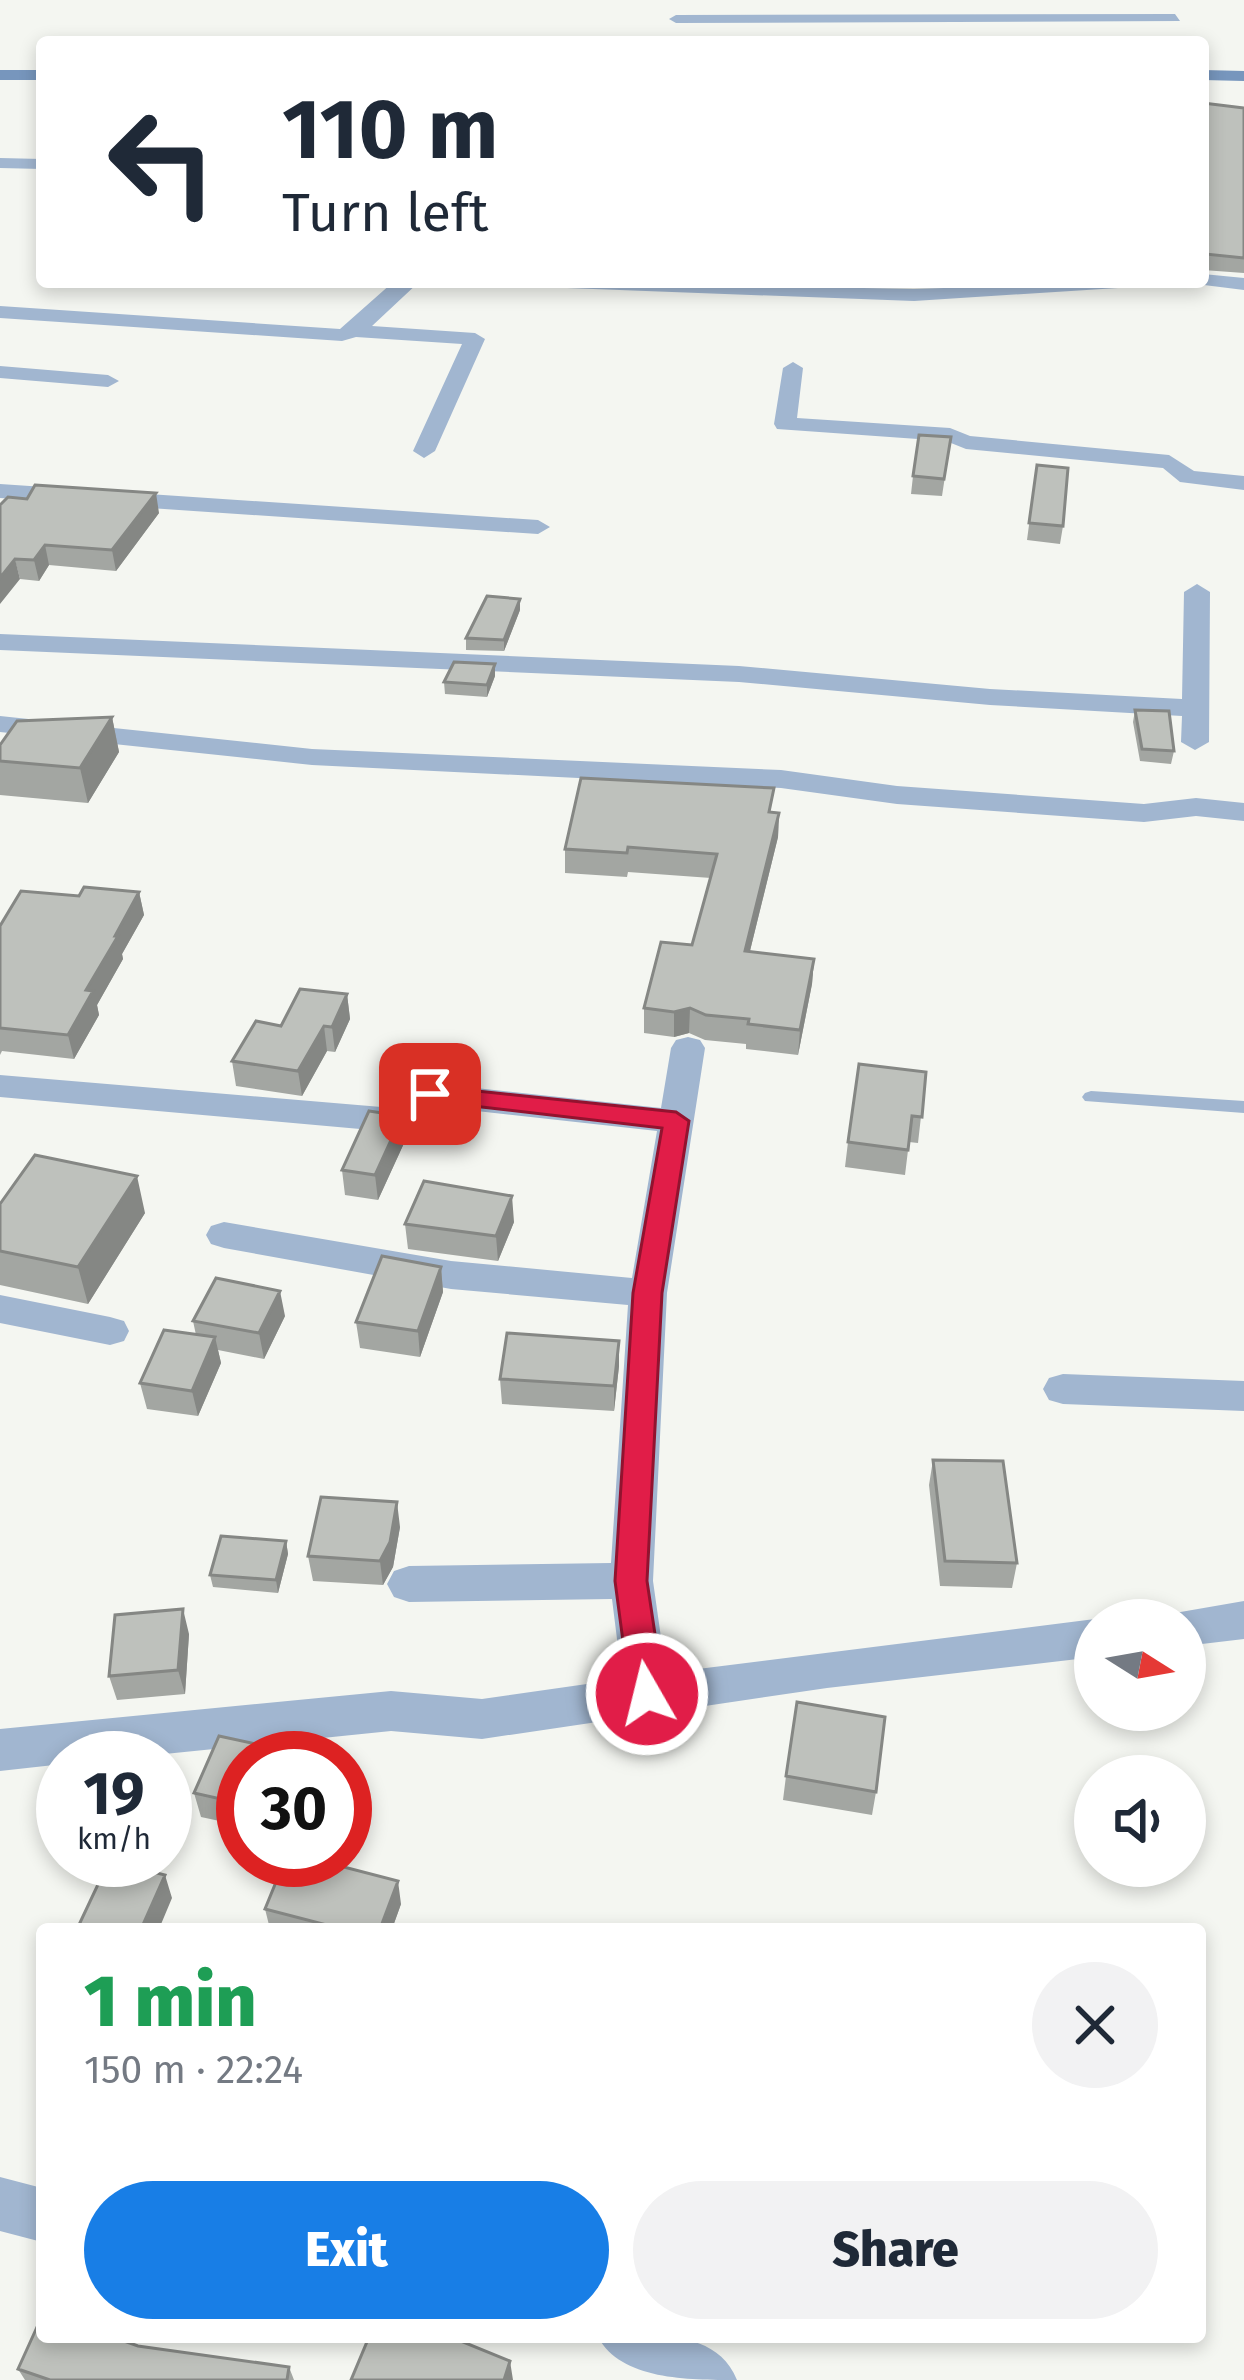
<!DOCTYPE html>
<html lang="en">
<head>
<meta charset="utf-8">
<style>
	:root { --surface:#fff; --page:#f2f2f3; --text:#1f2937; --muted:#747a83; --accent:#187ee6 }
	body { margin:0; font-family:"Fira Sans",sans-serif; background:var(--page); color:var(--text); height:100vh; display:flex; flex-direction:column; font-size:45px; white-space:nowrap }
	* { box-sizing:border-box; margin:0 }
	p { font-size:39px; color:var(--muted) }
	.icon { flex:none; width:66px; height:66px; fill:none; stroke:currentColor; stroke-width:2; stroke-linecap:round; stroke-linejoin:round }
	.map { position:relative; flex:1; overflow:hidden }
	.details { position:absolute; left:36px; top:1923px; width:1170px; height:420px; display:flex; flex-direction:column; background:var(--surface); border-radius:12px; box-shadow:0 6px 18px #0003 }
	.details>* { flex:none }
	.guide { position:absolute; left:36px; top:36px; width:1173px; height:252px; border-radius:12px; box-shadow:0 6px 18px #0003; background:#fff; color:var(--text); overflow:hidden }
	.needle { width:78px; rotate:101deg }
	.tools { position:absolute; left:1074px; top:1599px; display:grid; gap:24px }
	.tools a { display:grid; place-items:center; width:132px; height:132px; border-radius:50%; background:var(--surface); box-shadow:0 6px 18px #0003; font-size:60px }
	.speed { position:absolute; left:36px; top:1731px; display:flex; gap:24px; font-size:60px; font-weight:700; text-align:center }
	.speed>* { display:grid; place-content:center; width:156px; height:156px; border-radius:50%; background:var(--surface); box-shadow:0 6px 18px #0003; line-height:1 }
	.speed small { font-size:30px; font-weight:400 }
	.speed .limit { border:18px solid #d22; background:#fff; color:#111 }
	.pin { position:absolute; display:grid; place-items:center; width:102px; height:102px; color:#fff; margin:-51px; border-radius:24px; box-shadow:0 6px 18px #0006 }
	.me { position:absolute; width:132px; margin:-66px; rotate:352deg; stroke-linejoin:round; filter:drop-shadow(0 0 9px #0008) }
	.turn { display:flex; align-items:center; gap:42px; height:252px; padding:0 48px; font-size:54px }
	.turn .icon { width:156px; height:156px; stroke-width:2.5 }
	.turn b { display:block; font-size:84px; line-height:102px }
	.round { display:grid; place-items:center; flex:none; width:126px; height:126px; border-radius:63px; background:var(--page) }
	.overview { display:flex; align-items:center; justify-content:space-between; height:204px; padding:0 48px }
	h1 { font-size:72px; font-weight:800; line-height:90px; color:#1e9e55 }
	.action { display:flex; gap:24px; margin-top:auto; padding:24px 48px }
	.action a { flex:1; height:138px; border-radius:72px; background:var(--accent); color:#fff; font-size:48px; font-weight:800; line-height:138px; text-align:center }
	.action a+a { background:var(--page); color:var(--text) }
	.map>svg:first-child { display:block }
</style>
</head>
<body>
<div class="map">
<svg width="1244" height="2380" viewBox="0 0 1244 2380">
	<rect width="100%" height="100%" fill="#f4f6f1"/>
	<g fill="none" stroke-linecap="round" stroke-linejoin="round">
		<path fill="#a1b6d0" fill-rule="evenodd" d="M1091 1091 1244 1101V1113L1085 1101 1082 1097 1085 1093Z"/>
		<path fill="#a1b6d0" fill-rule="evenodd" d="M1175 14 1180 21 676 23 669 19 676 15Z
			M0 158 42 159V169L0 168Z
			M1203 274 1244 278V290L1196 284 1203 282Z
			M419 282 372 326 475 333 485 339 435 451 424 458 413 451 462 344 356 337 342 341 0 318V306L340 329 392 283Z
			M557 282 914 289 1128 282 1118 288 914 301 567 288Z
			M793 362 803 368 797 418 950 428 970 436 1169 455 1194 471 1244 476V490L1180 482 1163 468 966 449 946 441 777 429 774 424 783 368Z
			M0 366 108 375 119 381 108 387 0 378Z
			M0 484 538 520 550 527 538 534 0 498Z
			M1197 584 1210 592 1209 742 1195 750 1181 742 1182 716 990 705 739 682 0 650V634L739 666 990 689 1182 699 1184 592Z
			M0 716 312 749 781 770 897 786 1144 804 1196 798 1244 803V821L1196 816 1144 822 897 804 781 788 312 765 0 732Z
			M688 1037 700 1040 705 1048 667 1293 653 1581 666 1673 1095 1619V1657L827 1688 482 1739 391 1731 125 1758H63V1764L0 1771V1729L391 1691 482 1699 622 1679 612 1599 409 1602 394 1597 387 1584 394 1571 409 1566 611 1563 628 1305 451 1289 224 1248 211 1244 206 1235 211 1226 224 1222 451 1261 632 1278 657 1131 441 1107 428 1130 416 1134 0 1097V1075L405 1109 418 1086 430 1083 661 1108 671 1048 676 1040Z
			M0 1295 110 1317 124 1321 129 1331 124 1341 110 1345 0 1323Z
			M1063 1374 1244 1381V1411L1063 1404 1049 1400 1043 1389 1049 1378Z
			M1244 1601V1639L1185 1646V1620H1166L1169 1614Z
			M0 2177 42 2188V2242L0 2231Z
			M598 2337C648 2337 715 2326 737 2380 688 2380 621 2380 598 2337Z"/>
		<path fill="#7796bd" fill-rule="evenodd" d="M0 70H42V80H0Z
			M1203 70 1244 71V81L1203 80Z"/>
	</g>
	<path fill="#a3a6a2" d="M1203 103 1244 108V273L1203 270Z
		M951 437 942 496 911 494 913 476Z
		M1037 465 1063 526 1060 544 1027 540Z
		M0 505 159 513 116 571 49 565 39 581 20 579Z
		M520 610 504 651 466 650V638Z
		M495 664V676L487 697 445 694 444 682Z
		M1135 710 1174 751 1171 764 1140 761 1133 722Z
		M112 717 119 752 88 803 0 795V745Z
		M773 812 779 813 778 837 750 951 814 959 812 984 798 1055 746 1049V1044L705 1040 689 1033 674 1037 644 1033V1008L692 945 711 878 628 872 627 877 565 873V849Z
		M139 892 144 915 122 954 123 959 97 1005 99 1015 74 1059 2 1051 0 1055V926L79 896Z
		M347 994 350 1019 335 1052 327 1051 302 1096 236 1086 232 1061 281 1026Z
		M926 1072 918 1143 909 1142 905 1175 845 1167 848 1142Z
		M405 1141 378 1200 345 1195 342 1170Z
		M0 1204 145 1213 88 1304 0 1285Z
		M514 1222 498 1261 408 1249 405 1224Z
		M441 1267 443 1292 420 1357 360 1348 356 1322Z
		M285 1316 264 1359 218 1350 221 1363 198 1416 147 1409 140 1383 196 1335 193 1321Z
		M619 1341V1366L614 1411 502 1404 500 1379Z
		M933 1460 1017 1563 1012 1588 940 1586 929 1485Z
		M400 1527 393 1567 383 1585 313 1581 308 1556Z
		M286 1541 288 1554 278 1593 213 1587 210 1575Z
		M189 1634 185 1694 117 1700 109 1676Z
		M219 1736 298 1753 299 1758H243V1826L201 1817 194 1793Z
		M786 1776 876 1792 872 1815 783 1800Z
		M401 1904 392 1929H270L265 1909Z
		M138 2346 289 2367 294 2380H25L18 2369Z"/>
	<path fill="#858784" d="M156 493 159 513 116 571 112 550Z
		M45 545 49 565 39 581 34 560Z
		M15 559 20 579 0 604V578Z
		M520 599V610L504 651V640Z
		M495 664V676L487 697V685Z
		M112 717 119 752 88 803 80 768Z
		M779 813 778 837 744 975 745 951Z
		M139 892 144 915 122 954 123 959 97 1005 99 1015 74 1059 68 1035 86 990Z
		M814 959 812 984 798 1055 800 1030Z
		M347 994 350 1019 335 1052 332 1027Z
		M690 1008 689 1033 674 1037V1012Z
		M324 1026 327 1051 302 1096 298 1071Z
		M402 1116 405 1141 378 1200 375 1175Z
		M137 1176 145 1213 88 1304 78 1267Z
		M512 1196 514 1222 498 1261 496 1236Z
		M441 1267 443 1292 420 1357 418 1331Z
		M280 1291 285 1316 264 1359 259 1333Z
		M215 1337 221 1363 198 1416 192 1391Z
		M619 1341V1366L614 1411V1386Z
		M397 1502 400 1527 393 1567 383 1585 380 1561Z
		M286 1541 288 1554 278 1593 276 1580Z
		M183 1609 189 1634 185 1694 178 1670Z
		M165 1875 172 1898 159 1929H141Z
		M398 1881 401 1904 392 1929H380Z
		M510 2361 513 2380H504Z"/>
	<path fill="#bec1bc" stroke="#858784" stroke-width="3" d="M1203 103 1244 108V258L1206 254 1203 259Z
		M919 435 951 437 944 479 913 476Z
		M1037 465 1068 468 1063 526 1029 523Z
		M35 485 156 493 112 550 45 545 34 560 15 559 0 578V505L8 497 27 499Z
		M487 596 520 599 504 640 466 638Z
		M454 662 495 664 487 685 444 682Z
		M1135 710 1169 711 1174 751 1142 749Z
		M112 717 80 768 0 761V745L17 721Z
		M581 778 774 788 769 812 779 813 745 951 814 959 800 1030 748 1024 749 1019 706 1015 690 1008 674 1012 644 1008 661 942 692 945 717 854 628 847 627 853 565 849Z
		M84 887 139 892 115 936H118L86 990 93 991 68 1035 0 1028V926L21 891 79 896Z
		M300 989 347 994 332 1027 324 1026 298 1071 232 1061 256 1021 281 1026Z
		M859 1064 926 1072 922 1117 912 1116 908 1150 848 1142Z
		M369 1111 402 1116 375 1175 342 1170Z
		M35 1155 137 1176 78 1267 0 1251V1204Z
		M424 1181 512 1196 496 1236 405 1224Z
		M382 1256 441 1267 418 1331 356 1322Z
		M216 1278 280 1291 259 1333 193 1321Z
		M164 1330 215 1337 192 1391 140 1383Z
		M507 1333 619 1341 614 1386 500 1379Z
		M933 1460 1003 1461 1017 1563 945 1561Z
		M321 1497 397 1502 390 1542 380 1561 308 1556Z
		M221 1536 286 1541 276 1580 210 1575Z
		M183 1609 178 1670 109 1676 115 1615Z
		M797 1702 885 1717 876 1792 786 1776Z
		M219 1736 298 1753 296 1758H243V1804L194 1793Z
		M285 1860H317L398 1881 380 1929H342L265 1909Z
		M109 1861 165 1875 141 1929H77Z
		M42 2316V2337H113L138 2346 289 2367 287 2380H50L18 2369Z
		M369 2337H451L510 2361 504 2380H351Z"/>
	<path fill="#e11d48" stroke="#92132f" stroke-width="3" d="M430 1086 676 1112 689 1121 662 1293 647 1581 664 1694 659 1704 647 1709 635 1704 630 1694 615 1581 633 1293 662 1128 421 1100 418 1094Z"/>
</svg>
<div class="tools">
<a><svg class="needle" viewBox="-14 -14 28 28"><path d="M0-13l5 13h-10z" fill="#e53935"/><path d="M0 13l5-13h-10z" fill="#747a83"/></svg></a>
<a><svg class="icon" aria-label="sound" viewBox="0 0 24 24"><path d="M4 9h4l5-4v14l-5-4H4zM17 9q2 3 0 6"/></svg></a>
</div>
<div class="speed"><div>19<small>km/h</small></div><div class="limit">30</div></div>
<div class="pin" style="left:430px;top:1094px;background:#d93025"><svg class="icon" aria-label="arrive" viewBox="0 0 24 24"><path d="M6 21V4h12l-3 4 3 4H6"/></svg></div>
<svg class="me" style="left:647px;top:1694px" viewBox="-20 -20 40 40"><circle r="17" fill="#e11d48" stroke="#fff" stroke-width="3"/><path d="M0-11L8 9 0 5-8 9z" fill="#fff"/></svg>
<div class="guide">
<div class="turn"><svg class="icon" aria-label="left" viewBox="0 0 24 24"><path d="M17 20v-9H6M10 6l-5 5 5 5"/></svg><div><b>110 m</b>Turn left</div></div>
</div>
<section class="details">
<div class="overview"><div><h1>1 min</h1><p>150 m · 22:24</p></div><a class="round"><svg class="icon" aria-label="close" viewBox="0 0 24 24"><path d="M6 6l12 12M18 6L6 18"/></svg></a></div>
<div class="action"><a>Exit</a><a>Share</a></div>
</section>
</div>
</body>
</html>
